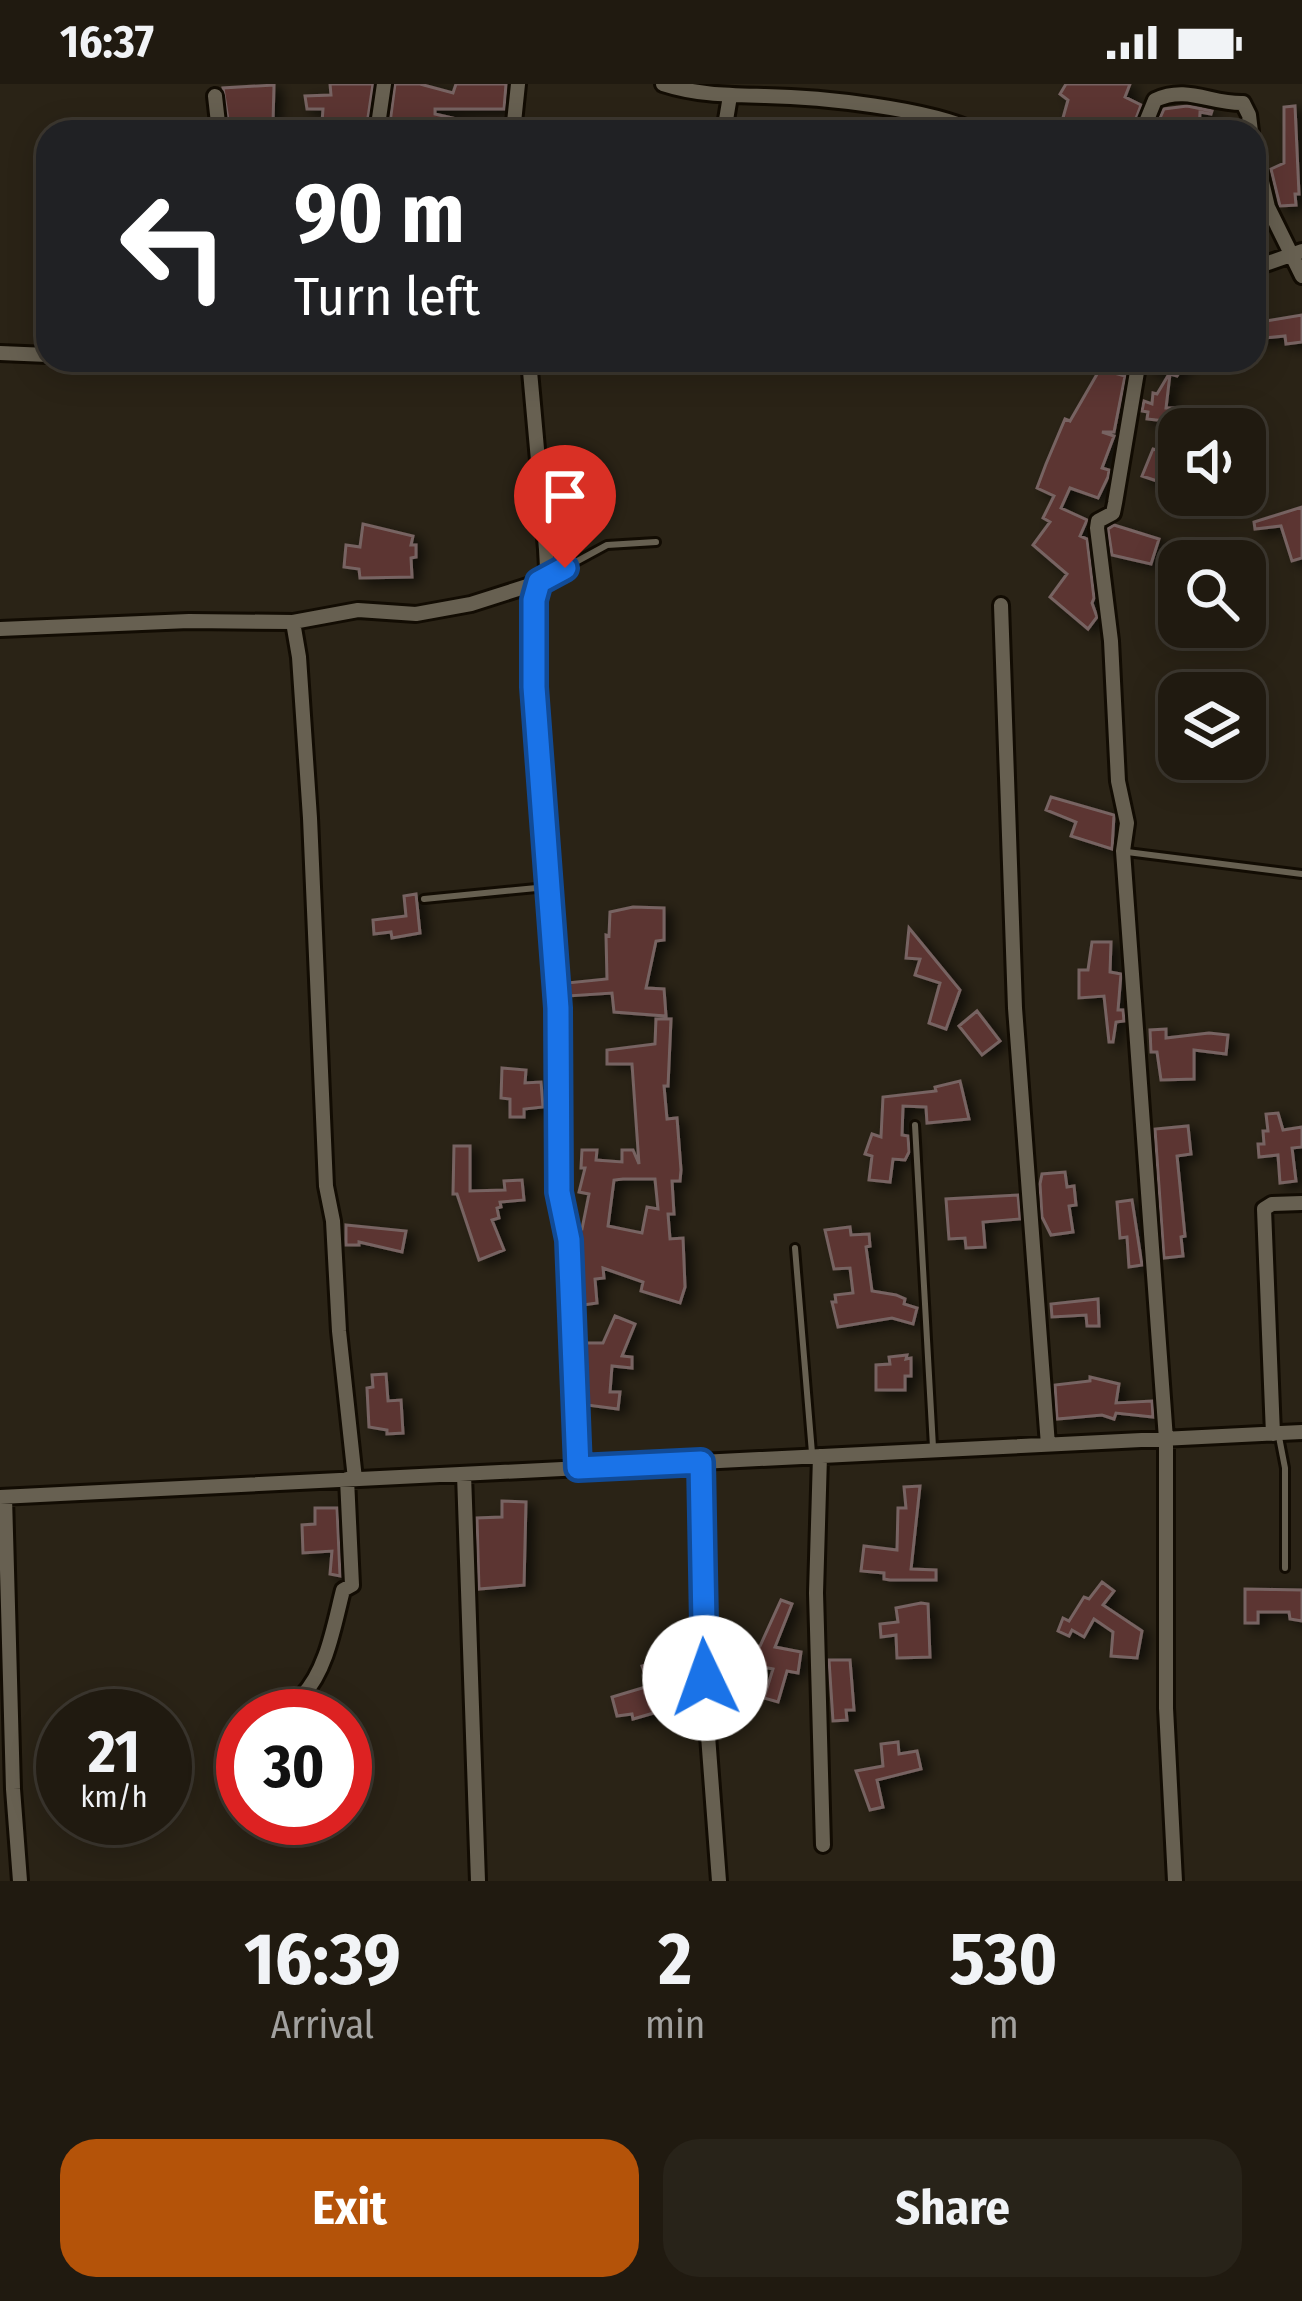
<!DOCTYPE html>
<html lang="en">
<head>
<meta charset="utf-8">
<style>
	:root { --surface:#201a10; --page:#282319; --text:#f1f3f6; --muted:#a2a19f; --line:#3d3830; --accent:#b45309 }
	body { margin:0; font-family:"Fira Sans Condensed",sans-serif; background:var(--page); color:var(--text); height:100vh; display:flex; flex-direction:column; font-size:45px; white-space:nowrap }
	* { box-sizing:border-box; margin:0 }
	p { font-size:39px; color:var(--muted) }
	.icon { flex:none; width:66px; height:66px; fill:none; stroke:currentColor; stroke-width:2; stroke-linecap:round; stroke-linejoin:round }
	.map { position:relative; height:1797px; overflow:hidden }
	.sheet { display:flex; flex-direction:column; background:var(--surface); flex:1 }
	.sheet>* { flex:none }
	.banner { position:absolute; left:36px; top:36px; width:1230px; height:252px; border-radius:36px; box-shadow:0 6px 30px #0003,0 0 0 3px var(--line); background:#202124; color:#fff; overflow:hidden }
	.tools { position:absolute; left:1158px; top:324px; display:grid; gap:24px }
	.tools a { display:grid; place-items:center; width:108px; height:108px; border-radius:24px; background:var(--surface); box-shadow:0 6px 30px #0003,0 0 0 3px var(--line); font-size:60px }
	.speed { position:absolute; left:36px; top:1605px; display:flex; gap:24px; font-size:60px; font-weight:700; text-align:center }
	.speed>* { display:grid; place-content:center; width:156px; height:156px; border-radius:50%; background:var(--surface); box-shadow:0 6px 30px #0003,0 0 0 3px var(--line); line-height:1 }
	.speed small { font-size:30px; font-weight:400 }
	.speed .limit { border:18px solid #d22; background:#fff; color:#111 }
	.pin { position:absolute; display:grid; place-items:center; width:102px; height:102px; color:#fff; margin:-123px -51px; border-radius:50% 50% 50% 0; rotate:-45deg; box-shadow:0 0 12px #0007 }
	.pin .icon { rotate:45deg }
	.me { position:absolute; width:132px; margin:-66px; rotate:357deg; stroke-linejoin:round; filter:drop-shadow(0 0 9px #0008) }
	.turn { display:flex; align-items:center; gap:42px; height:252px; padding:0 60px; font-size:54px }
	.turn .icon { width:156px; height:156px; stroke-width:2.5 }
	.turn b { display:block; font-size:84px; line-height:102px }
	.eta { display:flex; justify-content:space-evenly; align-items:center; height:204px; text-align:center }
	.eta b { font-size:72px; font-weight:700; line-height:84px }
	.action { display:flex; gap:24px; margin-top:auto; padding:24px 60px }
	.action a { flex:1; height:138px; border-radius:36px; background:var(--accent); color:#fff; font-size:48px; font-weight:700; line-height:138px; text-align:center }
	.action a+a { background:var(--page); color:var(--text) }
	.status { display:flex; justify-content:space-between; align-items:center; height:84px; padding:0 60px; background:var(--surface); direction:ltr }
	.status svg { height:33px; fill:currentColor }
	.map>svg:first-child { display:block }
</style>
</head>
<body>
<div class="status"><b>16:37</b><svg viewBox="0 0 49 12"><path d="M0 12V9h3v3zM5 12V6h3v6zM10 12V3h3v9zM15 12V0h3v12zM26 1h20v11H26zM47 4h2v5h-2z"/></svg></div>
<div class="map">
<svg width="1302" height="1797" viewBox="0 0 1302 1797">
	<defs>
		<filter id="shadow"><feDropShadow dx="7" dy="4" stdDeviation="6" flood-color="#0009"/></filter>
	</defs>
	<rect width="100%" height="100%" fill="#2a2316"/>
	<path fill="#5b3430" stroke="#776462" stroke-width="3" fill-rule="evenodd" filter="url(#shadow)" d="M330 0H373L367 40 322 39 323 25H307L305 12 331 11Z
		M395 0H420L453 9 456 0H506L504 25H435V30L491 43V48H409L411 42 390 39Z
		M1066 0H1130L1125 13 1141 21 1131 48H1059L1068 16 1060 10Z
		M274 1 273 38H258V48H230L223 4Z
		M1187 22 1212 27 1211 30 1200 28 1199 48H1154L1164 25Z
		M1295 22 1299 110H1295L1296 121 1280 122 1271 85 1284 79V23Z
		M1302 231V258L1286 260 1285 252 1254 255V239Z
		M1150 276H1186L1177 292 1170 290 1166 324H1175V338L1147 335 1148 328 1142 327 1144 317 1152 320 1153 309 1157 310 1169 290 1149 284Z
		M1100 285 1125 292 1114 348H1102L1114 352 1102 384 1109 386 1108 393 1098 414 1070 404 1061 424 1087 436 1080 452 1087 455 1094 514 1092 519 1097 533 1088 545 1050 513 1067 490 1033 461 1050 438 1043 434 1054 412 1037 404 1046 380 1065 335 1070 337Z
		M1153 365 1179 373V394H1161L1160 398 1142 392Z
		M1302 423V474L1292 477 1281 442 1255 445 1254 438Z
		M363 440 413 452 411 461H416V473L411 474 412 493 360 494 359 485 344 483 346 461 360 463Z
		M1114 441 1159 455 1151 480 1112 471 1108 445Z
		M1051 713 1114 731 1112 765 1071 752 1076 738 1046 726Z
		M416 810 420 849 392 854 391 848 374 850 373 836 406 832 404 812Z
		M633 823 664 824V856L656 857 646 904 664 905 666 932 614 928 612 909 568 912 567 899 607 895 606 851 609 852 610 828Z
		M909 844 960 906 946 945 929 939 940 899 915 891 920 875 906 874Z
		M1092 858H1111L1110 888 1121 890 1118 926H1123L1124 937 1116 938 1113 958H1109L1104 912 1079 914V886H1088Z
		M977 927 1000 957 982 971 959 942Z
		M656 935H671L668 1002H664L667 1035 677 1034 681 1086 680 1097H672L674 1130H668L670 1155 683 1154 685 1203 680 1219 641 1207 643 1198 603 1184 604 1194 595 1195 597 1219 583 1221 578 1145H582L589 1110 579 1108 585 1084H581L582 1066H597L596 1076 622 1078V1066H633L639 1080 632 980H607V966L655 960ZM623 1095H655L658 1125 647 1123 642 1149 608 1142 614 1096Z
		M1166 945V954L1209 949 1228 951 1226 970 1194 966V995L1161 996 1157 968H1151L1150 946Z
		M502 984 526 986 525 999 541 998 543 1023 524 1025V1033H510V1015L501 1014Z
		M960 997 969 1035 927 1039 926 1023 903 1022 902 1051 908 1052 909 1068 905 1076 893 1075 890 1098 869 1096 872 1072 865 1070 872 1050 881 1053 883 1013 936 1007 935 1003Z
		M1278 1029 1283 1046 1302 1043V1063L1292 1064 1296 1097 1280 1099 1278 1071 1259 1073 1258 1060H1264L1263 1047H1268L1266 1030Z
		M1188 1042 1191 1070 1177 1072 1185 1152 1181 1153 1183 1172 1164 1174 1155 1045Z
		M454 1062H470V1107L505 1106 504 1097 522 1096 524 1116 500 1118 501 1123 497 1124 499 1134 492 1136 504 1166 479 1176 457 1110H453Z
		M1065 1088 1067 1103 1074 1102 1076 1121 1069 1122 1073 1148 1051 1151 1042 1133 1040 1100 1042 1090Z
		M1018 1111 1020 1135 983 1138 985 1163 966 1164 965 1154 949 1155 946 1115Z
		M1132 1116 1142 1181 1129 1183 1127 1153 1120 1154 1117 1118Z
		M346 1141 406 1147 402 1168 359 1158V1161H346Z
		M850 1143 851 1151 869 1150 870 1162 866 1163 872 1207 896 1211 905 1215 904 1220 917 1224 913 1240 892 1234 838 1243 832 1218H836L835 1211 853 1209 850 1184 834 1185 825 1146Z
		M1098 1215 1099 1242H1087L1086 1231 1052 1233 1051 1220Z
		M615 1232 635 1240 622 1272 632 1273V1284L612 1282 610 1308H620L618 1325 587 1321 584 1259H603Z
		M907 1271 906 1275 911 1274V1292H905V1306H876V1281L890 1280 889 1273Z
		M386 1290 388 1317 401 1316 403 1349 387 1350V1346L369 1343 367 1304 373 1303 372 1291Z
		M1090 1293 1119 1300 1116 1319 1152 1317 1153 1333 1116 1329 1114 1335 1102 1331 1057 1335 1055 1301 1090 1297Z
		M920 1402 911 1485 936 1486V1496H890L884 1495V1489L861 1487 864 1462 897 1466 898 1424H906L904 1403Z
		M502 1417 526 1418 524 1501 479 1505 477 1434 502 1433Z
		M315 1424H337L340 1492 330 1490 332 1467 303 1469 302 1441 315 1440Z
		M1102 1498 1114 1507 1103 1521 1142 1547 1137 1574 1111 1572 1113 1548 1094 1535 1084 1553 1072 1546 1069 1552 1058 1547 1063 1534 1069 1537 1084 1513 1089 1515Z
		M1245 1505 1302 1506V1537L1290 1535 1289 1528H1258V1539H1245Z
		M781 1516 792 1520 775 1563 801 1568 798 1589 787 1587 778 1618 764 1614 773 1585 737 1578 739 1619 726 1620 724 1597 715 1598 712 1552 736 1551 737 1565 760 1562Z
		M921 1519 928 1520 930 1573 897 1574 896 1551 881 1553 880 1540 898 1538 896 1524Z
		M663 1576 676 1618 664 1626 633 1635 632 1630 617 1632 612 1613 649 1602 642 1582Z
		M829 1576H850L854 1626H846L847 1636 833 1637Z
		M898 1658 899 1670 917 1667 921 1685 877 1696 883 1723 870 1726 856 1687 883 1682 881 1660Z"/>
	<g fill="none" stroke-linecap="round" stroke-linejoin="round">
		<defs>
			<path id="lane" d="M548 493 607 461 656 458
				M1127 768 1302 790
				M424 815 547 803
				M915 1041 933 1363
				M795 1164 812 1369
				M1279 1353 1285 1384V1484"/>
			<path id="street" d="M663 0C697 11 730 11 765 12 819 13 929 24 977 48
				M215 12 219 48
				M377 48 384 0
				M513 48 518 0
				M724 48 730 12
				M1142 48 1155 16C1187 1 1211 20 1243 19L1249 31 1251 48
				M1254 64 1268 123
				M1254 121 1261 119 1268 123 1302 192
				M1254 184 1302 167
				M0 269 48 271
				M1139 276 1115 419 1113 429 1098 437 1097 444 1111 557 1118 697 1127 739 1123 767 1166 1355V1624L1175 1797
				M540 498 534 516V603L558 924 559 1108 569 1157 578 1385
				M1001 521 1015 924 1048 1361
				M293 538 299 573 310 734 326 1102 333 1137 339 1247 355 1395
				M0 545 189 537 293 538 358 526 416 530 471 520 540 498 547 484 546 465 529 276
				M1273 1350 1264 1125 1272 1120 1302 1119
				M820 1372 816 1509 823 1761
				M701 1378V1559L719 1797
				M464 1390 478 1797
				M0 1413 1302 1348
				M5 1413 13 1705 20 1797
				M302 1612C327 1586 334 1541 343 1506L352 1501 347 1395"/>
		</defs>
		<use href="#lane" stroke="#120c03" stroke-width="12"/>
		<use href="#street" stroke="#120c03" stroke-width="20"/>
		<use href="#lane" stroke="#676051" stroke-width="6"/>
		<use href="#street" stroke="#676051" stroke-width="14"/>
	</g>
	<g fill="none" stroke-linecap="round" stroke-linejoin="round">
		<defs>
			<path id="route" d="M565 484 539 498 534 516V603L558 924 559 1108 569 1156 578 1384 701 1378 705 1594"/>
		</defs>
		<use href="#route" stroke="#114b97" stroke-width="30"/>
		<use href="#route" stroke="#1a73e8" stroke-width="21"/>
	</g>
</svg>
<div class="tools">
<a><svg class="icon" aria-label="sound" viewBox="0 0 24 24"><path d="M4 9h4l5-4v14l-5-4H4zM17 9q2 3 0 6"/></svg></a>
<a><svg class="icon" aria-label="search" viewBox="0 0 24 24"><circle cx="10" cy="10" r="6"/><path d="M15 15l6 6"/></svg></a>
<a><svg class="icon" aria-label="layers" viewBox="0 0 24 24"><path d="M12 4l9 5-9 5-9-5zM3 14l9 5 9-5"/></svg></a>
</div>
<div class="speed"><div>21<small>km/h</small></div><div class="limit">30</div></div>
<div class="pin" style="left:565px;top:484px;background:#d93025"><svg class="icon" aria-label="arrive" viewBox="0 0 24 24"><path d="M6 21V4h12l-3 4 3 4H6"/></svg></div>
<svg class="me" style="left:705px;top:1594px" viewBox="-20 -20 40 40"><circle r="19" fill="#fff"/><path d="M0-13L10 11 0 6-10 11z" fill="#1a73e8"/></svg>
<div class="banner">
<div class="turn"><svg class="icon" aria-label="left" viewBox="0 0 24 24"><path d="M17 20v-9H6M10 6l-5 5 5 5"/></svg><div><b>90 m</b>Turn left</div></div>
</div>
</div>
<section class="sheet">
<div class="eta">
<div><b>16:39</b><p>Arrival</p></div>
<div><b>2</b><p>min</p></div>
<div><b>530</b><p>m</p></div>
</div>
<div class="action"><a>Exit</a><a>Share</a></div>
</section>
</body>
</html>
